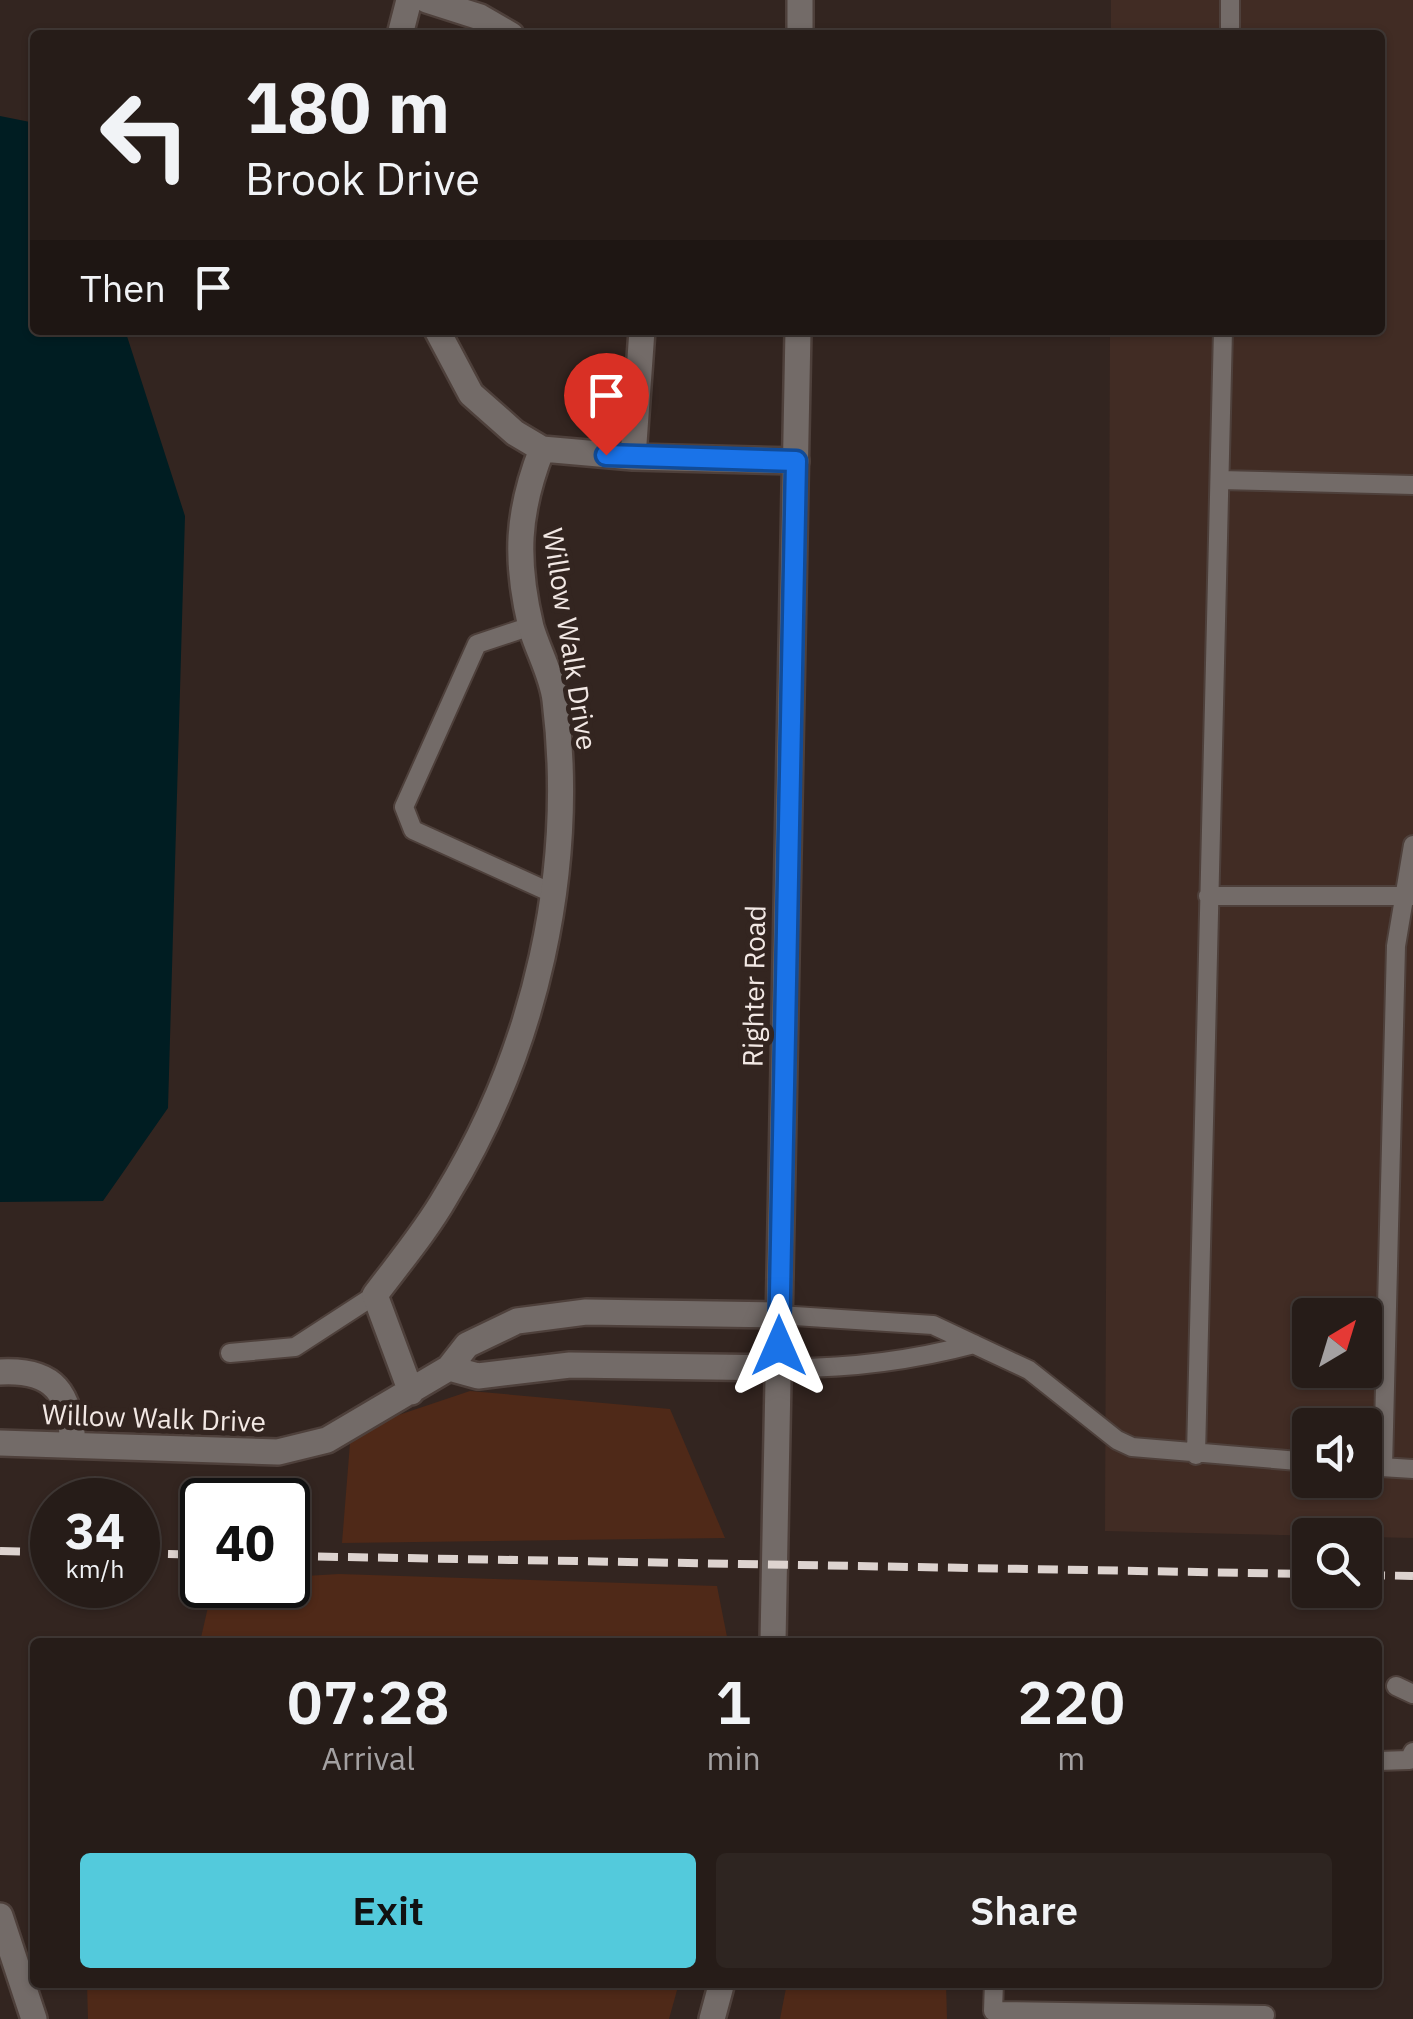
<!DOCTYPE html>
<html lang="en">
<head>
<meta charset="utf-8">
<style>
	:root { --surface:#261c18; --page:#2e2521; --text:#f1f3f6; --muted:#a4a1a2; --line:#423a37; --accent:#53cadc }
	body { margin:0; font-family:"IBM Plex Sans",sans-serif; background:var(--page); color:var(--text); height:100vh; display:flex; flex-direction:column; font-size:38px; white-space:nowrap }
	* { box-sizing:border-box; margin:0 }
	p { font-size:32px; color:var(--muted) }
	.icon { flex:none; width:55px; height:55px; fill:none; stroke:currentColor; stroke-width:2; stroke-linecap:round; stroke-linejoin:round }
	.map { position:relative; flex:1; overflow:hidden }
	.drawer { position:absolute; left:30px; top:1638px; width:1352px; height:350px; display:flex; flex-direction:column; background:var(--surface); border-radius:10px; box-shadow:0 2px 8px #0004,0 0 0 2px var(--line) }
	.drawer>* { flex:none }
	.guide { position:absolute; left:30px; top:30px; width:1355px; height:305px; border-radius:10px; box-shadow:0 2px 8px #0004,0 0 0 2px var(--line); background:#261c18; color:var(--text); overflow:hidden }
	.needle { width:65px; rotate:38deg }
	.controls { position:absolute; left:1292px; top:1298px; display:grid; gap:20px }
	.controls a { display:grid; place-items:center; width:90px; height:90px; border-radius:10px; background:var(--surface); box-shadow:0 2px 8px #0004,0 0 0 2px var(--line); font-size:50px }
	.speed { position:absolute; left:30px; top:1478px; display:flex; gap:20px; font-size:50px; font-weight:700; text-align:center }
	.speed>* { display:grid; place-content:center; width:130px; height:130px; border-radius:50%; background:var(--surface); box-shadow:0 2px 8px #0004,0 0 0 2px var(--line); line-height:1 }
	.speed small { font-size:25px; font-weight:400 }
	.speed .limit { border:5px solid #111; border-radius:15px; background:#fff; color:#111 }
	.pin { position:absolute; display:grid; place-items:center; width:85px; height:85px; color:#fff; margin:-102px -42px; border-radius:50% 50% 50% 0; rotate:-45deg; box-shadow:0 0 10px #0007 }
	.pin .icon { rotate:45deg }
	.me { position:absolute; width:110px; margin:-55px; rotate:0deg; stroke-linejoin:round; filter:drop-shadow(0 0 8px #0008) }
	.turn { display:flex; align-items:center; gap:35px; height:210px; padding:0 50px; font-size:45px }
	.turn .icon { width:130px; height:130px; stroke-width:2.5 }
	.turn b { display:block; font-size:70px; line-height:85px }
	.then { display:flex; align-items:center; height:95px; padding:0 50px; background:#0003; gap:20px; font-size:38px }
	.eta { display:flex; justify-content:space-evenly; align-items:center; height:170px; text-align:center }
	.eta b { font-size:60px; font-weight:600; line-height:70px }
	.primary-button { display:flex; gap:20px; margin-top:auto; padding:20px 50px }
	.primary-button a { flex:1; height:115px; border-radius:10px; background:var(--accent); color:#111; font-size:40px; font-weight:600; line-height:115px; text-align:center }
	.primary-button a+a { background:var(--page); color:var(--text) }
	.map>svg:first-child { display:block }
</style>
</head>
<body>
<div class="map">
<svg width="1413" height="2019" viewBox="0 0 1413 2019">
	<rect width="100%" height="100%" fill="#332520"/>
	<path fill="#412c24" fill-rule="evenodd" d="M1111 0H1413V1538L1105 1531 1110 330H1380V35H1111ZM1310 1315H1365V1370H1310ZM1310 1425H1365V1480H1310Z"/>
	<path fill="#4f2918" d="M470 1391 670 1409 725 1538 342 1543 351 1431Z
		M339 1574 717 1586 728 1642H200L213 1585H288V1577Z
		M87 1983V1982L679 1983 669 2019H88Z
		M787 1983H946L947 2019H780Z"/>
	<path fill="#001d22" d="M0 116 35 123V330H125L185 516 168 1108 103 1201 0 1202Z"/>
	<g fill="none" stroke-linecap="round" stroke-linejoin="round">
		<defs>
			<path id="service" d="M1230 35V0
				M1220 480 1413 485
				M531 626 477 644 404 807 413 830 554 894
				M1208 896H1413
				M779 1315 933 1325 1029 1370 1117 1440 1132 1447 1310 1462
				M1301 1344 1302 1357 1310 1369
				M230 1353 295 1347 375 1295
				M779 1368C845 1369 910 1361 974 1344
				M1312 1370 1383 1375
				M1196 1455 1223 330
				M1365 1466 1413 1469
				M1383 1467 1396 946 1413 845
				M1396 1686 1413 1694
				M1378 1761 1409 1760 1413 1752
				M994 1982 993 2011 1265 2015"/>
			<path id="minor" d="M427 0 480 17 511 35
				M400 35 409 0
				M437 330 471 394 515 433 542 449 633 457 796 461
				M633 457 642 330
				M449 1368 478 1376 570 1365 779 1368
				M0 1372C55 1369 70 1393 73 1445
				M411 1392 375 1295C399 1263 426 1231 446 1196 536 1049 576 871 555 700 552 675 538 651 531 627 515 560 517 512 542 449
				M0 1443 278 1452 327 1440 449 1368 467 1345 517 1321 586 1312 779 1315
				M0 1916 34 2019"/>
			<path id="tertiary" d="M800 35V0
				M773 1642 798 330
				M712 2019 722 1982"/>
		</defs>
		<use href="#service" stroke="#4e403b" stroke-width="22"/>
		<use href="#minor" stroke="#4e403b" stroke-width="30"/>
		<use href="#tertiary" stroke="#4e403b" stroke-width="30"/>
		<use href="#service" stroke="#736b68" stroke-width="18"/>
		<use href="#minor" stroke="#736b68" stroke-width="25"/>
		<use href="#tertiary" stroke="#736b68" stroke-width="25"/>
		<path stroke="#ddd3cf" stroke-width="8" stroke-dasharray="20 10" stroke-linecap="butt" d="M0 1551 52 1552
			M138 1553 202 1555
			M288 1556 1310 1574
			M1365 1575 1413 1576"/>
	</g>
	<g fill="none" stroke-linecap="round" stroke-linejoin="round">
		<defs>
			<path id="route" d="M606 455 796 461 779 1346"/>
		</defs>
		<use href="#route" stroke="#114b97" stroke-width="25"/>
		<use href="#route" stroke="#1a73e8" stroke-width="18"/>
	</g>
	<g text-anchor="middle" stroke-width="10" stroke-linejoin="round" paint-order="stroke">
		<g font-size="28" fill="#f2e8e4" stroke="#332520">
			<text transform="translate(570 639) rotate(81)" y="10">Willow Walk Drive</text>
			<text transform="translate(754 986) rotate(-89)" y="10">Righter Road</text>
			<text transform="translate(154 1418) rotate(2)" y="10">Willow Walk Drive</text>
		</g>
	</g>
</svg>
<div class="controls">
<a><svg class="needle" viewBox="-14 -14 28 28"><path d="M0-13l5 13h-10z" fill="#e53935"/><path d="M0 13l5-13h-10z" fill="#a4a1a2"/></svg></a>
<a><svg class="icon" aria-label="sound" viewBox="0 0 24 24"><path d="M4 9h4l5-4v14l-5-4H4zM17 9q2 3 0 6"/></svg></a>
<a><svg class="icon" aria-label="search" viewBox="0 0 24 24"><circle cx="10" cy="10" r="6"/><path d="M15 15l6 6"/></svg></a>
</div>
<div class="speed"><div>34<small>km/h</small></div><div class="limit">40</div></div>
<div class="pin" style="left:606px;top:455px;background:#d93025"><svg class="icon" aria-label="arrive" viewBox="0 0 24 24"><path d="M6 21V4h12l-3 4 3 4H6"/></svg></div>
<svg class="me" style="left:779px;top:1346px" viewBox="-20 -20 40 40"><path d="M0-17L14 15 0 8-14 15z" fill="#1a73e8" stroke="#fff" stroke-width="4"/></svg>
<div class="guide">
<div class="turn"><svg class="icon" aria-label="left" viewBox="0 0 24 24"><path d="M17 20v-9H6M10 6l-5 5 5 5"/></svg><div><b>180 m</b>Brook Drive</div></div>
<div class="then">Then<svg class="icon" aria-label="arrive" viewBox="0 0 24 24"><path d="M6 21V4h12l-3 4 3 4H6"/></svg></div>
</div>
<section class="drawer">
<div class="eta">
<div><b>07:28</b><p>Arrival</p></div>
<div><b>1</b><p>min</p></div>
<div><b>220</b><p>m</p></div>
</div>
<div class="primary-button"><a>Exit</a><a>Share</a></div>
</section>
</div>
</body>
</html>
